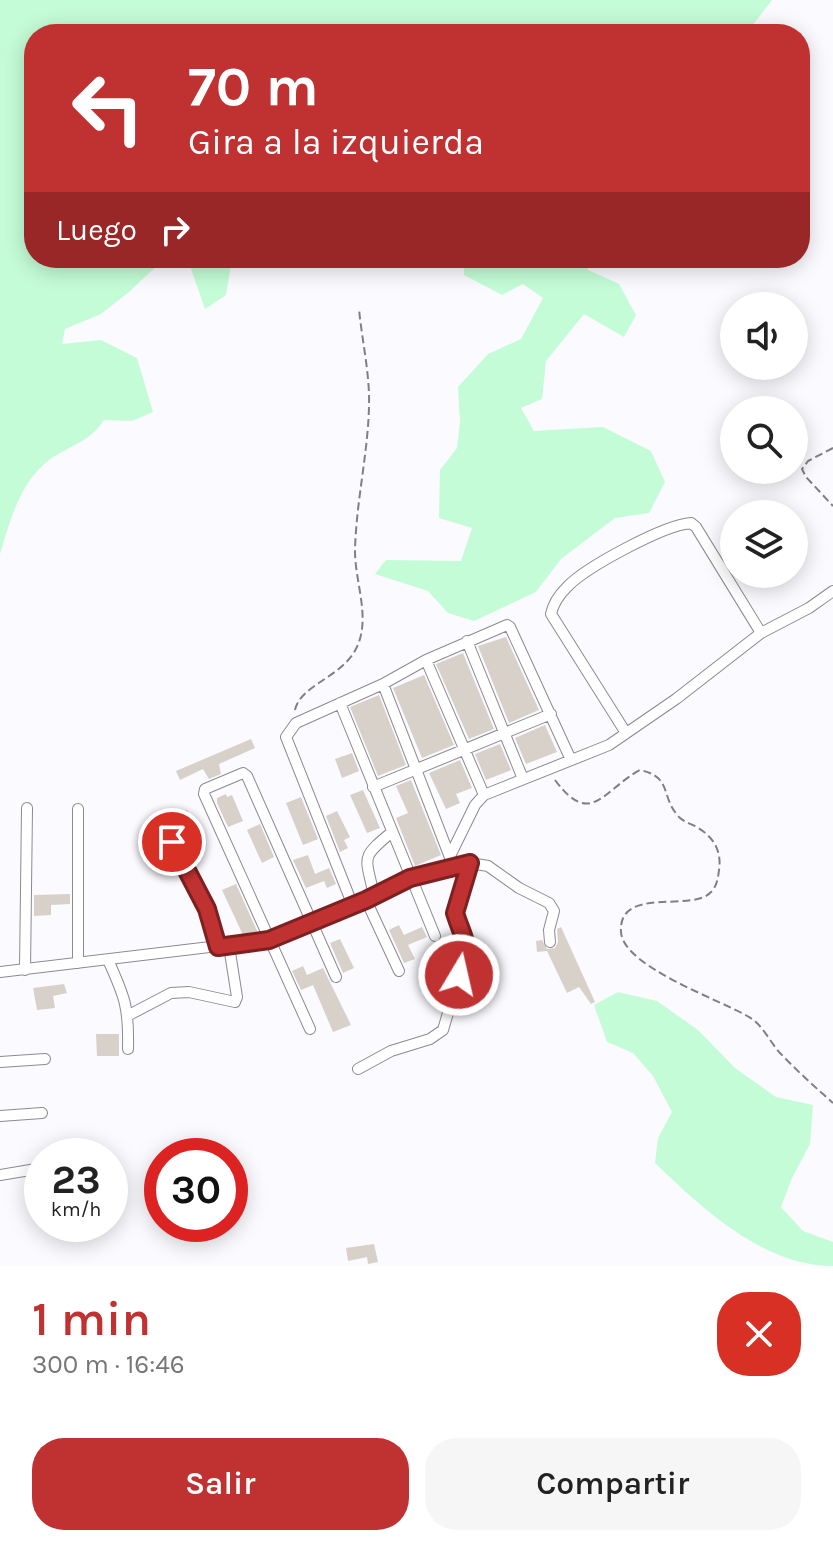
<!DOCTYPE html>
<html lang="es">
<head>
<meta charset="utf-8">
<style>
	:root { --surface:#fff; --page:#f6f6f6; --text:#222; --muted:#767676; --accent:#c03131 }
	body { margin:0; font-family:Karla,sans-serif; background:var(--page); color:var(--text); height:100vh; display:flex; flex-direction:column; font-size:30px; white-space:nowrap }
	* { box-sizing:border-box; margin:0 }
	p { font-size:26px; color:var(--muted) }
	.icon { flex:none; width:44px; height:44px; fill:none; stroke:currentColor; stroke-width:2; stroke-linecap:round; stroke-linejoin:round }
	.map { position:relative; height:1266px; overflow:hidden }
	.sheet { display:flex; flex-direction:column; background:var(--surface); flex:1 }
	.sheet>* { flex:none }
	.top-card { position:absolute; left:24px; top:24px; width:786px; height:244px; border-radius:32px; box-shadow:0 4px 20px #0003; background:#c03131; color:#fff; overflow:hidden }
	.controls { position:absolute; left:720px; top:292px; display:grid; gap:16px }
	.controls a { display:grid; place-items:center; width:88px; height:88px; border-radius:50%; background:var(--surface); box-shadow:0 4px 20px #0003; font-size:40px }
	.speed { position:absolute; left:24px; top:1138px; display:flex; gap:16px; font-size:40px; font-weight:700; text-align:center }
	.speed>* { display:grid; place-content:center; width:104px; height:104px; border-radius:50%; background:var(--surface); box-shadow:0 4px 20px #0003; line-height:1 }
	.speed small { font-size:20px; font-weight:400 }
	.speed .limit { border:12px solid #d22; background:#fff; color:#111 }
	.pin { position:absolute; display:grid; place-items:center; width:68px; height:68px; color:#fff; margin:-34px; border:4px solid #fff; border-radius:50%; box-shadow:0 2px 8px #0007 }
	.me { position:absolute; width:88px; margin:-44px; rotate:9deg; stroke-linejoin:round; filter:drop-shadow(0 0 6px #0008) }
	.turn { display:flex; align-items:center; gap:28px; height:168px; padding:0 32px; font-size:36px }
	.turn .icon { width:104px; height:104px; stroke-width:2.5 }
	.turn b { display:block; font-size:56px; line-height:68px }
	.then { display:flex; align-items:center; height:76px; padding:0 32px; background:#0003; gap:16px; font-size:30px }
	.round { display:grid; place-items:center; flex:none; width:84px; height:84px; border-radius:32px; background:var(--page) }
	.head { display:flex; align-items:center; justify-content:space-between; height:136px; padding:0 32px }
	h1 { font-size:48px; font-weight:600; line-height:60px; color:var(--accent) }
	.primary-button { display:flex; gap:16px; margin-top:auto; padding:16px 32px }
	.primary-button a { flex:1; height:92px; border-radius:32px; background:var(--accent); color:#fff; font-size:32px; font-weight:600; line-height:92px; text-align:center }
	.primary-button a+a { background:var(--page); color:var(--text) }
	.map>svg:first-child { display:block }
</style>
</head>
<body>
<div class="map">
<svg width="833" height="1266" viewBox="0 0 833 1266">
	<rect width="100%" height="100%" fill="#fafaff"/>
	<path fill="#c4fcd7" d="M0 0H772L746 34H34V258H165L129 292 101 314 65 329 62 344 101 340 137 358 153 412 132 421 104 420C89 443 70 445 49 460 20 482 10 521 0 554Z
		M199 258H232L226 295 205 309 191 269Z
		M464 258H587L588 270 619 284 636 315 624 337 584 314 546 361 542 399 521 408 534 431 603 427 651 451 665 482 649 513 615 518 561 559 536 592 474 621 448 613 428 591 375 574 386 560 461 561 472 528 439 518 440 470 457 448 460 422 458 387 488 354 521 339 543 298 523 284 502 295 464 275Z
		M618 992 657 1001 698 1030 735 1068 776 1097 813 1105 810 1144 792 1178 781 1207 803 1231 833 1242V1266C763 1266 702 1208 655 1163L658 1138 672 1112 653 1076 633 1053 607 1042 594 1005Z"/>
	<path fill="#d7d1ca" d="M506 637 539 710 509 723 478 646Z
		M463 653 494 729 469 739 436 664Z
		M424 675 454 745 422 758 393 688Z
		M379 695 406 765 378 776 350 707Z
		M545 725 557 752 526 764 515 738Z
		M251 739 255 748 219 764 221 774 209 779 203 769 180 780 176 771Z
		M500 744 511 770 486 780 475 754Z
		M352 753 359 771 342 778 335 759Z
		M460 760 472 788 456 794 460 803 446 809 429 773Z
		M411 780 441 855 415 866 396 818 408 813 396 786Z
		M363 790 380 828 367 833 350 795Z
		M226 794 227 797 232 795 243 821 228 827 217 803V798Z
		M301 797 318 839 303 845 286 803Z
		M187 810 198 839 183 845 169 817Z
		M337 811 350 837 344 840 348 848 340 852 326 816Z
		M260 824 274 857 262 863 247 830Z
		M308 855 315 874 329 868 336 884 327 888 324 881 306 888 293 860Z
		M236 884 258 933 243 935 222 890Z
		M70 894V904L51 905V915L34 916V895Z
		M399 925 404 935 422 927 427 937 408 945 415 959 404 963 389 930Z
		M561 927 595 1002 591 1004 579 987 567 993 547 951 537 952 536 941 542 940 547 949 555 948 558 942 557 929Z
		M340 939 354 968 343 973 330 943Z
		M303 966 307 975 323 968 351 1025 333 1032 313 985 301 990 292 971Z
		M64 984 67 993 53 996 55 1008 37 1010 33 988Z
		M96 1034H119V1056H97Z
		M374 1244 378 1262 368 1264 367 1257 348 1261 346 1248Z"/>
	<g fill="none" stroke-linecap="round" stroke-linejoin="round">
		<defs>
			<path id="minor" d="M467 641 523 779
				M426 660 484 795
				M383 684 451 860
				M340 703 435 936
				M626 733 551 614C553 604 560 594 567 587 586 567 664 525 691 523L696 527 761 633
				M373 787 551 714
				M172 842 207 909 218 947
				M450 856 475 805 484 795 609 745 676 699 761 633 809 608 833 591
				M374 896C366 856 359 859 392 832
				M366 900 399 971
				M353 906 286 737 296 723 383 684 426 660 507 625 510 627 571 760
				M108 960C125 997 129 1008 128 1049
				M78 963V809
				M25 970 27 808
				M0 972 269 940 353 906 410 878 470 863 488 866 519 888 549 903 554 911 549 930 550 942
				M129 1015 171 993 189 992 235 1002 237 997 229 946
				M310 1029 204 794 205 789 243 773 247 776 336 977
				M0 1062 45 1059
				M358 1069 391 1051 430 1039 443 1030 467 948V940L455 913 470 863
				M0 1116 42 1113
				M0 1175 42 1168"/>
		</defs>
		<use href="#minor" stroke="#8b8a92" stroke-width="12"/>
		<path stroke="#808084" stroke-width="2" stroke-dasharray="8 4" stroke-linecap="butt" d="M833 448 808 461 802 469 806 477 833 506
			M295 710C301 683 347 677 359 642 369 613 355 581 355 551 356 502 368 454 369 406 370 374 362 341 359 309
			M555 780C591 829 604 789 640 770 673 777 660 797 679 817 684 822 689 823 695 826 713 836 722 850 719 870 718 878 717 886 711 892 693 913 618 885 621 932 623 967 721 1000 749 1017 762 1024 770 1042 780 1053 797 1071 815 1087 833 1103"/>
		<use href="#minor" stroke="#fff" stroke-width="10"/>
	</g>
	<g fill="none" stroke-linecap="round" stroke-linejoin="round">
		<defs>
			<path id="route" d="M172 842 207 909 218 947 269 940 366 900 410 878 470 863 455 913C466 947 470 939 459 975"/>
		</defs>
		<use href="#route" stroke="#7d2020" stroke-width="20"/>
		<use href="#route" stroke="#c03131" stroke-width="14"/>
	</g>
</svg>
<div class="controls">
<a><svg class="icon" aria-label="sound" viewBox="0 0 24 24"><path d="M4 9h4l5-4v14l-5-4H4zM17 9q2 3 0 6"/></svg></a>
<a><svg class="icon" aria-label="search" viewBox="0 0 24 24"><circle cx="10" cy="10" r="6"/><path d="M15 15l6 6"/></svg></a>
<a><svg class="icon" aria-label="layers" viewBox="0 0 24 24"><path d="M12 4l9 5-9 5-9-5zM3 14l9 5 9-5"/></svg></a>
</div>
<div class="speed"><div>23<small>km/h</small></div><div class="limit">30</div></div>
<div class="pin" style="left:172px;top:842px;background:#d93025"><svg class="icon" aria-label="arrive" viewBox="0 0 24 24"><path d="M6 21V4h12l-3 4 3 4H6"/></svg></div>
<svg class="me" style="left:459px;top:975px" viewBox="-20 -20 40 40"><circle r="17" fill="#c03131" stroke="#fff" stroke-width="3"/><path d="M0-11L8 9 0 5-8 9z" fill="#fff"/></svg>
<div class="top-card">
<div class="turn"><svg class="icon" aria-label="left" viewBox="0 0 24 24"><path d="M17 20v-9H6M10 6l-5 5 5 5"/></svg><div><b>70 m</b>Gira a la izquierda</div></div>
<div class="then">Luego<svg class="icon" aria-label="right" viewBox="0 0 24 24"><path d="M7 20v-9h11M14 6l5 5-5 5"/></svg></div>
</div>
</div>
<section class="sheet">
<div class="head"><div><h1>1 min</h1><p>300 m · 16:46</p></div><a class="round" style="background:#d93025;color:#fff"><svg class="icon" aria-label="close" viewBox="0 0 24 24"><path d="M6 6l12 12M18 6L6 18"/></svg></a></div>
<div class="primary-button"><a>Salir</a><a>Compartir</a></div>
</section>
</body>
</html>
